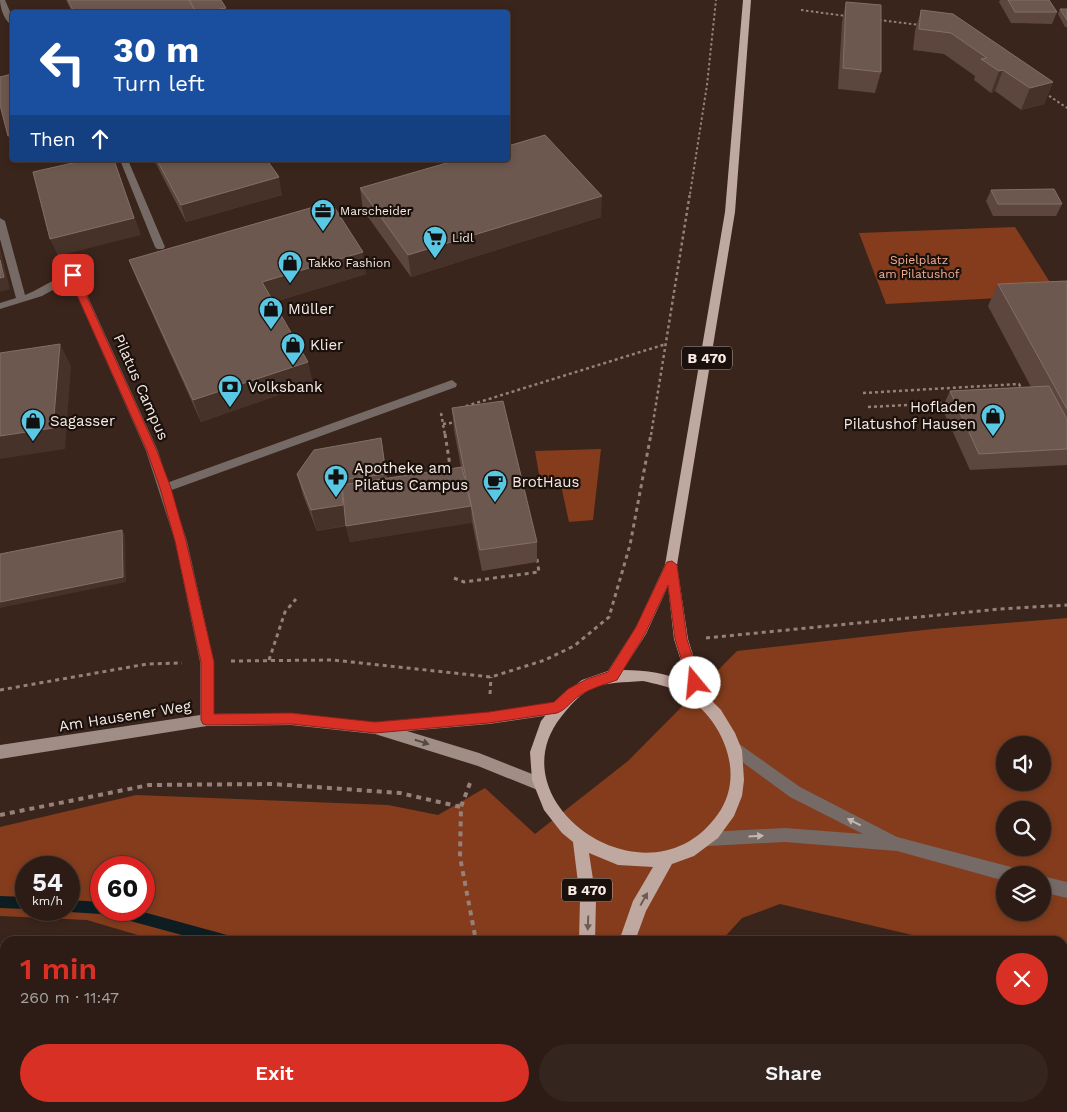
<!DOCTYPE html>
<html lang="en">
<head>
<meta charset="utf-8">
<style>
	:root { --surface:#2c1c15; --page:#34251e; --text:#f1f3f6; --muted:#a6a1a0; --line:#483a34; --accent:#d93025 }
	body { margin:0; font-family:"Work Sans",sans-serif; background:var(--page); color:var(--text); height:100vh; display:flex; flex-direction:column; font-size:19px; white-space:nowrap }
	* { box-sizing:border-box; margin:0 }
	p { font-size:16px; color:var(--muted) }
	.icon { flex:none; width:28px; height:28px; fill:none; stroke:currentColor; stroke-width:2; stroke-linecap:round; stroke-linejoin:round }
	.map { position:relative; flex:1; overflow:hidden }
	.panel { position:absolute; left:0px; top:936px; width:1068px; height:176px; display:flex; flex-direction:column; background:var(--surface); border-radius:15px 15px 0 0; box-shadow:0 2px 8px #0003,0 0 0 1px var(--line) }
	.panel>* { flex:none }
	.guide { position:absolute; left:10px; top:10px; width:500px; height:152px; border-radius:5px; box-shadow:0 2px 8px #0003,0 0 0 1px var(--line); background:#1a4fa0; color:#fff; overflow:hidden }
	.buttons { position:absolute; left:996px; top:736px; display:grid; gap:10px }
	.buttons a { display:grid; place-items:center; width:55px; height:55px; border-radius:50%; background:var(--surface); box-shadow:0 2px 8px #0003,0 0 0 1px var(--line); font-size:25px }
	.speed { position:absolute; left:15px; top:856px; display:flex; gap:10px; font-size:25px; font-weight:700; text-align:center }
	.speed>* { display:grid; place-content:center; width:65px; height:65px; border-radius:50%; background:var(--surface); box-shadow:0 2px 8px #0003,0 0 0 1px var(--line); line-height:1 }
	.speed small { font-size:12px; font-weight:400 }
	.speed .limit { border:8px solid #d22; background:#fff; color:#111 }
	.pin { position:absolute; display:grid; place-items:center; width:42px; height:42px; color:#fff; margin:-21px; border-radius:10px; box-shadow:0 2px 8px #0006 }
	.me { position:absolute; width:55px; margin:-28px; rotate:343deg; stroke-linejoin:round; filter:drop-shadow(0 0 4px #0008) }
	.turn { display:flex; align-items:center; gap:18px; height:105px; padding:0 20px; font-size:22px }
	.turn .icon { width:65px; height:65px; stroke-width:2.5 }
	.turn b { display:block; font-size:35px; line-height:42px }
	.then { display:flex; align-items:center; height:48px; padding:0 20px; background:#0003; gap:10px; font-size:19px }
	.round { display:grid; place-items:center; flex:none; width:52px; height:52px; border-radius:26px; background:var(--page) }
	.overview { display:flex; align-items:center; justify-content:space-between; height:85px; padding:0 20px }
	h1 { font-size:30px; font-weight:600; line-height:38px; color:var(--accent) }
	.primary-button { display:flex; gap:10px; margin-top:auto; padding:10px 20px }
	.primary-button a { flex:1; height:58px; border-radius:30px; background:var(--accent); color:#fff; font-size:20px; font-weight:600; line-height:58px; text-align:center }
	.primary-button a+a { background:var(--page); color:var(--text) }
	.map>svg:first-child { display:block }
</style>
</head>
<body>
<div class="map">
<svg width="1067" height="1112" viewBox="0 0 1067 1112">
	<rect width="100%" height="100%" fill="#3a251c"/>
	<path fill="#843c1c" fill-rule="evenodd" d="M1015 227 1058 295 886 304 859 233Z
		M601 449 593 520 569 522 560 481 541 486 535 451Z
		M1067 618V970L1063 969 1062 941H938L780 904 742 918 721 941H158L87 920 0 916V827L136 795 388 805 438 815 485 788 535 834 628 761 737 651 933 629ZM1005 745H1042V782H1005ZM1005 810H1042V848H1005ZM26 868H69V910H26ZM101 868H144V910H101ZM1005 875H1042V912H1005Z
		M277 1108H668L667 1112H278Z"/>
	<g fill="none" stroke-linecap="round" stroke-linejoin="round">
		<path fill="#0d1d22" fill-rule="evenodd" d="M0 896 26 897V909L0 908Z
			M69 900 101 902V910H136L227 935 232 936 233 941H204L112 916 108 914 106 911 101 914 69 912 64 910H69Z
			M299 1108H313L314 1112H300Z"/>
		<path stroke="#94817a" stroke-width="2" stroke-dasharray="2.5 2.5" stroke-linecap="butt" d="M801 10 846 16
			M879 20 920 25
			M1045 93 1067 108
			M690 194 707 85 716 0"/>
		<path stroke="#94817a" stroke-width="2.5" stroke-dasharray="3 3" stroke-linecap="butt" d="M863 393 1019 384 1022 390
			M868 407 948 403
			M460 408 666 344
			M441 413 445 435
			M443 424 457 422
			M651 435 690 193"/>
		<path stroke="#94817a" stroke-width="3" stroke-dasharray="4 4" stroke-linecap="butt" d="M445 434 451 472
			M454 578 464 582 539 572 537 559
			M706 638 1000 609 1067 605
			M269 660 285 612 296 599
			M231 661 333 660 491 677 545 660 574 646 609 617 630 545 651 434
			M0 690 147 664 182 663
			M490 694 491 677"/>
		<path stroke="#94817a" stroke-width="4" stroke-dasharray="5 5" stroke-linecap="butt" d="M470 783 461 807 460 857 476 941
			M0 815 149 785 273 784 400 793 461 807
			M463 1112 464 1108"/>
		<path fill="#756a65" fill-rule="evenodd" d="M0 0H5L12 16V25C5 22 0 8 0 0Z
			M120 160H128L165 247 163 249H157L155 247Z
			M0 218 5 221 25 295C38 291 65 271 76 273V277L42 296 0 309V303L16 298 0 239Z
			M452 380 457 384 456 387 169 491H161L159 488 161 485Z"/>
		<path fill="#756a65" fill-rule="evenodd" d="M73 272 78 275 158 451 187 541 214 662V720L212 724 207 726 202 724 200 720V662L175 541 146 451 68 275Z"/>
		<path fill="#756a65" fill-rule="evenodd" d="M735 741 800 787 897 837 1011 867 1016 870 1019 875H1005V881L897 851 785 842 708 846 703 844 700 839 703 834 708 832 785 828 863 834 790 797 730 753 728 748 730 743Z
			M1042 876 1067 882V898L1042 892Z"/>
		<path fill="#9f8d86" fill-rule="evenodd" d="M557 702 562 704 564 708 562 712 557 714 489 724 407 731 479 753 545 779 547 784 545 789 540 791 478 766 375 734 291 725 207 726 0 759V745L207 714 291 713 378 723 489 712Z"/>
		<path fill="#bfa89f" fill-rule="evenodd" d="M743 0H751L735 212 677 565 688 639 705 694 721 710 735 733 742 750 744 780 742 796 734 816 718 838 694 856 672 864 646 911 635 941H619L633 901 653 867 618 865 589 853 596 899 595 941H579L580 899 573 842 562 833 544 810 532 780 530 752 541 721 561 696 582 680 608 671 636 627 665 565 725 212ZM668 586 674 639 688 683C666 673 647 670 623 670L646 634ZM643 681C656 684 668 686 679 692 720 714 748 772 718 814 649 912 493 803 561 717 589 681 601 684 643 681Z
			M564 1108H582L581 1112H563Z"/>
	</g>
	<path fill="#5c463e" d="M66 0H221L227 12H72Z
		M1000 0H1049L1057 12 1052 24 1011 23 999 2Z
		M846 2 881 72 875 93 838 89 842 22Z
		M1060 9H1067V27H1065L1058 14Z
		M921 10 1053 82 1044 104 1021 110 995 91 991 93 974 80 975 76 944 54 913 50 915 31Z
		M154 160H267L282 195 186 222Z
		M360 188 601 217 411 277 363 210Z
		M991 190 1062 204 1056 216H993L986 201Z
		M129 260 366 274 274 302 313 383 201 422 138 282Z
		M1067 281V465L970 470 942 408 950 391 1031 387 988 306 998 284Z
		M452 408 537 542V562L482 571 472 522 350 542 346 526 317 531 303 495 297 474 381 438 387 478 461 467 454 430Z"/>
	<path fill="#473229" d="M226 8 227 12H204Z
		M1003 70 995 91 991 93 999 71Z
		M1053 82 1044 104 1021 110 1030 88Z
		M12 134V146L8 136Z
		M114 160 141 235 58 256 50 239Z
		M279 177 282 195 186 222 181 205Z
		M602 196 601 217 411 277 408 255Z
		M0 248 10 289 0 292Z
		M363 252 366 274 268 304 262 282Z
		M60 344 71 366 65 449 0 459V436Z
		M308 362 313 383 201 422 193 400Z
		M341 480 345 501 348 525 317 531 311 510Z
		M471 506 472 523 350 542 346 526Z
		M122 530 125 535 126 582 0 608V602Z"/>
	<path fill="#6d584f" stroke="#836f67" d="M68 0H189L196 12H74Z
		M189 0H221L226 8 204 12H196Z
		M1008 0H1049L1057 12H1015Z
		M846 2 881 5V72L843 68Z
		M1060 9H1067V20Z
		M921 10 953 14 1053 82 1030 88 1003 70 999 71 981 59 987 58 951 33 919 29Z
		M12 74V134L8 136 0 105V77Z
		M545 135 602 196 408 255 360 188 457 160H508V146Z
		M86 160H114L134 218 50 239 33 172Z
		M157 160H267L279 177 181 205Z
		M1054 189 1062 204H998L991 190Z
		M331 202 363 252 262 282 308 362 193 400 129 260Z
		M0 260 4 277 0 278Z
		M1067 281V409L998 284Z
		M60 344 53 428 0 436V353Z
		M1049 386 1067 419V449L979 454 950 391Z
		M503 401 537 542 480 550 452 408Z
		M381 438 386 474 341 480 343 505 311 510 297 474 314 450Z
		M462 467 471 506 346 526 342 485Z
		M122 530 123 577 0 602V554Z"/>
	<defs><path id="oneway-solid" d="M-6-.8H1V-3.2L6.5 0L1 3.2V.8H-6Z" transform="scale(1.25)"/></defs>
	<use fill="#564943" href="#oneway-solid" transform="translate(422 742) rotate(17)"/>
	<g fill="#c4b7b1">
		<use href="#oneway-solid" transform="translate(854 822) rotate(-153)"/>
		<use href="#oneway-solid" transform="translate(756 836) rotate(-3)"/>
	</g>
	<g fill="#6c5c56">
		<use href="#oneway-solid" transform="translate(644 899) rotate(-61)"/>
		<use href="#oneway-solid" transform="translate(588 923) rotate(92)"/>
	</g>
	<path fill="#d93025" stroke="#8d1f18" d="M73 272 77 275 157 451 171 488 186 541 214 662V714L291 713 375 722 489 712 554 702 568 689 587 679 608 672 636 627 667 562 672 561 677 565 687 639 701 683 699 687 695 689 690 687 675 639 668 585 645 634 617 680C603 685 591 688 579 696 571 701 566 710 557 713L489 723 375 733 291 724 207 725 203 724 201 720V662L175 541 160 488 147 451 68 275Z"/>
	<defs>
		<symbol id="office-pin" viewBox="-11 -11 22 30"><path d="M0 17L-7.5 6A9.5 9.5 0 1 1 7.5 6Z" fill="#59c8e4" stroke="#1a110d"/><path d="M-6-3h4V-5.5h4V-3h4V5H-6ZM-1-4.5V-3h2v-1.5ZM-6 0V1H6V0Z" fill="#111"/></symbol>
		<symbol id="supermarket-pin" viewBox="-11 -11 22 30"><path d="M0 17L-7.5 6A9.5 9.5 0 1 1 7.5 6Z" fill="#59c8e4" stroke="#1a110d"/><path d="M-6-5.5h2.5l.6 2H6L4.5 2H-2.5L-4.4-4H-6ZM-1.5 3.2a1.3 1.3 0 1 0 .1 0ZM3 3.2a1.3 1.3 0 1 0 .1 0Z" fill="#111"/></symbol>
		<symbol id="shop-pin" viewBox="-11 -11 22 30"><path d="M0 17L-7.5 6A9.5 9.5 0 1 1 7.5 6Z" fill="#59c8e4" stroke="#1a110d"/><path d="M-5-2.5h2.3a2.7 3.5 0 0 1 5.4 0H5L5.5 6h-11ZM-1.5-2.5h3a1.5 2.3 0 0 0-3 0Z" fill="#111"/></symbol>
		<symbol id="bank-pin" viewBox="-11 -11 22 30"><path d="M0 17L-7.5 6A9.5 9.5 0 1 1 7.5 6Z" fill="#59c8e4" stroke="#1a110d"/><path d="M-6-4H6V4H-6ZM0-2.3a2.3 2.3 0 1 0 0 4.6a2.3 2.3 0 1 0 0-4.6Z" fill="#111"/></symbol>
		<symbol id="pharmacy-pin" viewBox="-11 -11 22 30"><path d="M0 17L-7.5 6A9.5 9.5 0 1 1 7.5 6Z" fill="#59c8e4" stroke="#1a110d"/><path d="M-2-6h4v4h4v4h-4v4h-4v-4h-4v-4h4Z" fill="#111"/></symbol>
		<symbol id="cafe-pin" viewBox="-11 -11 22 30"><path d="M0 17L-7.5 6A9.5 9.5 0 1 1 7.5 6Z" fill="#59c8e4" stroke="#1a110d"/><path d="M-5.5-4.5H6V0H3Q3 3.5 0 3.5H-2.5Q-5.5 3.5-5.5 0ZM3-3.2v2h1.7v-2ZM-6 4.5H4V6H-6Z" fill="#111"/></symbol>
	</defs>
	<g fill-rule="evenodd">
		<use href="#office-pin" x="309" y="197" width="28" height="38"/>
		<use href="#supermarket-pin" x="421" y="224" width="28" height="38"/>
		<use href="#shop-pin" x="276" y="249" width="28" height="38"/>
		<use href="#shop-pin" x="257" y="295" width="28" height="38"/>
		<use href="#shop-pin" x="279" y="331" width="28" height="38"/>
		<use href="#bank-pin" x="216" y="373" width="28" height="38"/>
		<use href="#shop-pin" x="979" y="402" width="28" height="38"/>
		<use href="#shop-pin" x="19" y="407" width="28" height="38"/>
		<use href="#pharmacy-pin" x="322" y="463" width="28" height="38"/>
		<use href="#cafe-pin" x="481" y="468" width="28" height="38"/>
	</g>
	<g text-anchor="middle" stroke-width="4.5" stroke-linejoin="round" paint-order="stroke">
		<g font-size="12" fill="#f9eae4" stroke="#1a110d" text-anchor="start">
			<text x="340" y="215">Marscheider</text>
			<text x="452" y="242">Lidl</text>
			<text x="308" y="267">Takko Fashion</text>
		</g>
		<g font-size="12" fill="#f2ad91" stroke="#1a110d">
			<text x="919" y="264">Spielplatz<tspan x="919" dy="14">am Pilatushof</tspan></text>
		</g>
		<g fill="#1a110d" stroke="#b6a9a4" stroke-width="1">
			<rect x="682" y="346.5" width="50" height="23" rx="4"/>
			<rect x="562" y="878.5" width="50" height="23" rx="4"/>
		</g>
		<g font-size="14" font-weight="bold" fill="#f9eae4">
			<text x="707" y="363">B 470</text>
			<text x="587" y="895">B 470</text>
		</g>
		<g font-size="15" fill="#f9eae4" stroke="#1a110d" text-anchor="start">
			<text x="288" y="314">Müller</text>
			<text x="310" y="350">Klier</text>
			<text x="248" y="392">Volksbank</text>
			<text x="976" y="412" text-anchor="end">Hofladen<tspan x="976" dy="17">Pilatushof Hausen</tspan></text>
			<text x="50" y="426">Sagasser</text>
			<text x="354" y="473">Apotheke am<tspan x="354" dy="17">Pilatus Campus</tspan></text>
			<text x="512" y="487">BrotHaus</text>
		</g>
		<g font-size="15" fill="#f9eae4" stroke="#1a110d">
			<text transform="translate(141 387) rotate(66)" y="5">Pilatus Campus</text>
			<text transform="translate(125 716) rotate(-9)" y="5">Am Hausener Weg</text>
		</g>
	</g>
</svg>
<div class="buttons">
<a><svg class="icon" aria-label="sound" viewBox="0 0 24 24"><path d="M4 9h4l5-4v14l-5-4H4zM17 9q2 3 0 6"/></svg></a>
<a><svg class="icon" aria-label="search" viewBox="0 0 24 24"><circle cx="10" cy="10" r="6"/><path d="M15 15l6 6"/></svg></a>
<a><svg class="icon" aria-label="layers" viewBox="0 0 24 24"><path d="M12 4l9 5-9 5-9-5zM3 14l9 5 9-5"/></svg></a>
</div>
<div class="speed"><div>54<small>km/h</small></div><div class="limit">60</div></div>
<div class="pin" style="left:73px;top:275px;background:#d93025"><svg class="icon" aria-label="arrive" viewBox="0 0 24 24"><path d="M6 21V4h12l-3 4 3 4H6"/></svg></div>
<svg class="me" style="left:695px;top:683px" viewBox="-20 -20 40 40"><circle r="19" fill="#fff"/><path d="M0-13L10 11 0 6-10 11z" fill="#d93025"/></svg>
<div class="guide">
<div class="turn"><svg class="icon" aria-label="left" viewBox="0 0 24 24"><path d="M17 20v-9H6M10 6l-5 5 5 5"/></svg><div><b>30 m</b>Turn left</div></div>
<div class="then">Then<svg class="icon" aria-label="ahead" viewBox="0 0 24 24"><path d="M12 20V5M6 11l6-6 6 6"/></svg></div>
</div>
<section class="panel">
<div class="overview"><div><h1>1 min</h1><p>260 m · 11:47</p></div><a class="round" style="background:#d93025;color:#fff"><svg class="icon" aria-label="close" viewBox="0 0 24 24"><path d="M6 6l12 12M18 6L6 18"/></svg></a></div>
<div class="primary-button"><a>Exit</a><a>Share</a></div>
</section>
</div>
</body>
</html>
